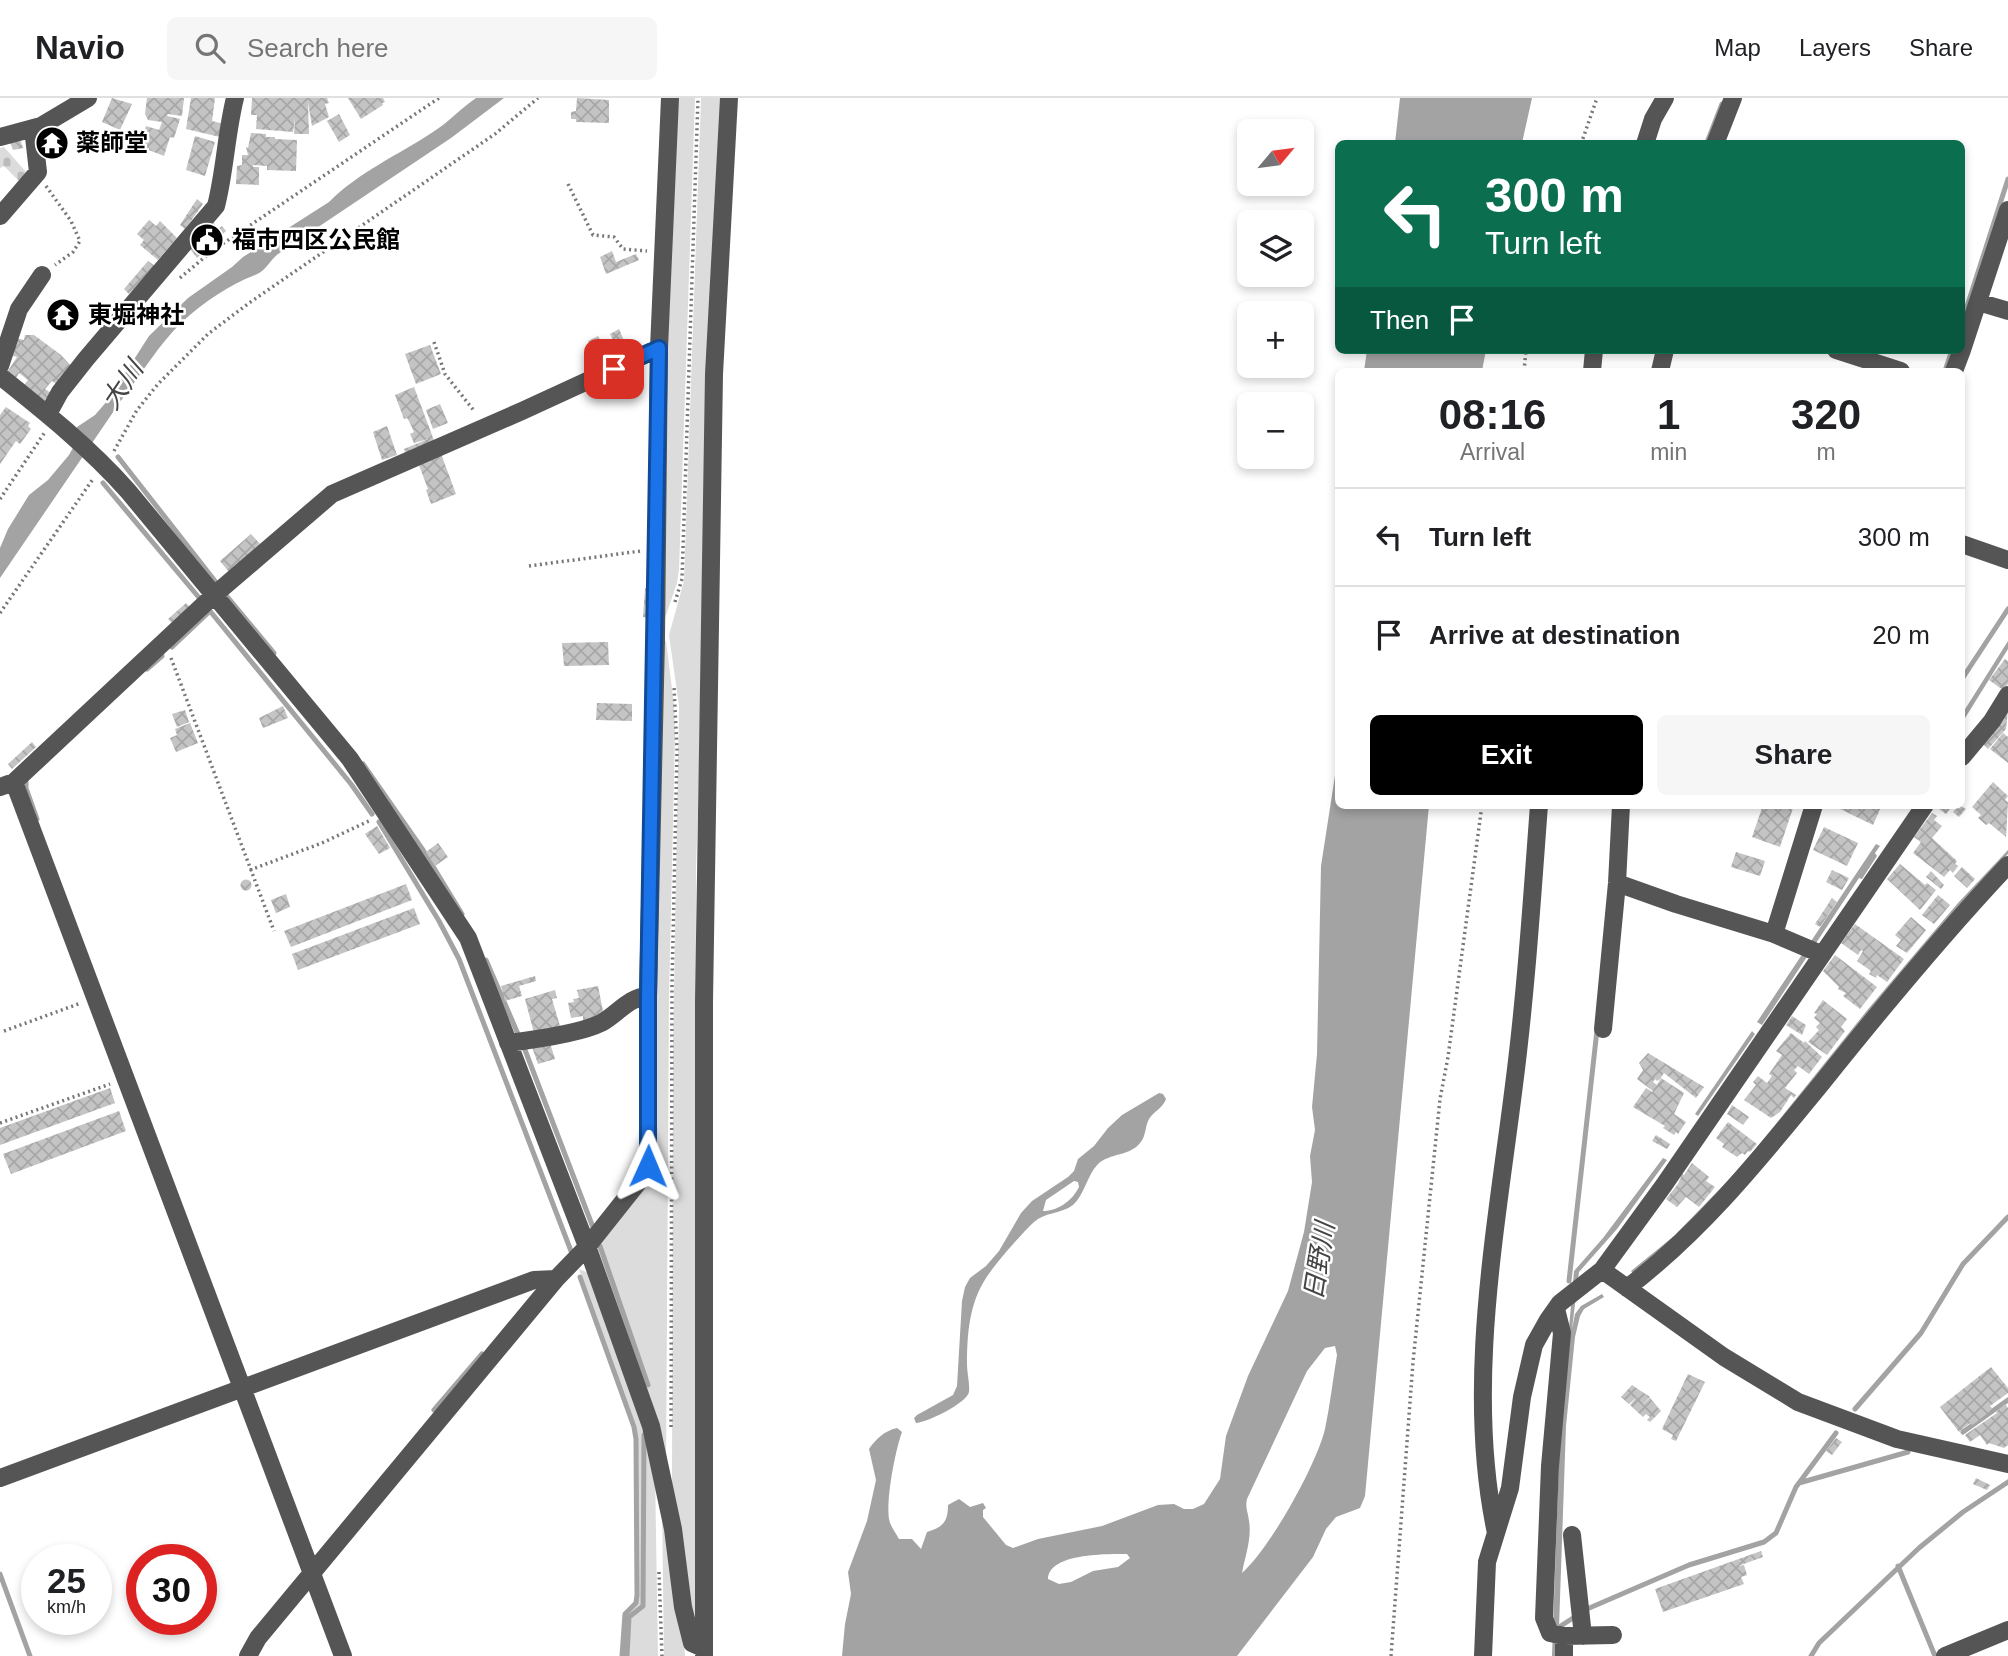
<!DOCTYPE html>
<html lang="en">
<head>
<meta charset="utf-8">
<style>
	:root { --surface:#fff; --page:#f6f6f6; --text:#202124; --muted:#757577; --line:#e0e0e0; --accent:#000 }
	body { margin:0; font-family:Helvetica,"Noto Sans JP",sans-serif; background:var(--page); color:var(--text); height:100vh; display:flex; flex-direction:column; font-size:26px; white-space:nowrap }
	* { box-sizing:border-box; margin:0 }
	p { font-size:23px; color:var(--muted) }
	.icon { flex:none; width:38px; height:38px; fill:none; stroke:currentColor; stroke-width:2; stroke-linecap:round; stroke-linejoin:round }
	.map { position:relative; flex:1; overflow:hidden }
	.sheet { position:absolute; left:1335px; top:270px; width:630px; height:441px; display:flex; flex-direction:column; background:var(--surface); border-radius:10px; box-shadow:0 4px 10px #0003 }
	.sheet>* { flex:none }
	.guide { position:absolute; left:1335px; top:42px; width:630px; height:214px; border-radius:10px; box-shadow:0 4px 10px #0003; background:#0b6e4f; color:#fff; overflow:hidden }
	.needle { width:46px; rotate:61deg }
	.fabs { position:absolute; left:1237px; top:21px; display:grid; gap:14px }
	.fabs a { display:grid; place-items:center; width:77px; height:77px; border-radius:10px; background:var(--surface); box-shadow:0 4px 10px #0003; font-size:35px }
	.speed { position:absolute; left:21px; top:1446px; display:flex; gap:14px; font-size:35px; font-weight:700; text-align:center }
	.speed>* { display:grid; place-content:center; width:91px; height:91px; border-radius:50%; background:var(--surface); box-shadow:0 4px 10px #0003; line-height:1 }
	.speed small { font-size:18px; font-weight:400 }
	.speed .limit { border:10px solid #d22; background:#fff; color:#111 }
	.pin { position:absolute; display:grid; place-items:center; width:60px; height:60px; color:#fff; margin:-30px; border-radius:14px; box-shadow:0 4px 10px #0006 }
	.me { position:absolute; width:77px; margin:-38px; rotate:1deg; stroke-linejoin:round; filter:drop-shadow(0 0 5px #0008) }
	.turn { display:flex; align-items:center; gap:24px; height:147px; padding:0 35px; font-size:32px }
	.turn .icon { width:91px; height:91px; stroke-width:2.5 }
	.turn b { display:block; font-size:49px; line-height:60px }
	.then { display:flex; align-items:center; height:66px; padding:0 35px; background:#0003; gap:14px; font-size:26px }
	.eta { display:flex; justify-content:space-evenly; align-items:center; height:119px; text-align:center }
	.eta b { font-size:42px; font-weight:700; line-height:49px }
	.button { display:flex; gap:14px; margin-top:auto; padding:14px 35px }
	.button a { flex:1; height:80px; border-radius:10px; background:var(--accent); color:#fff; font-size:28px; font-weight:700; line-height:80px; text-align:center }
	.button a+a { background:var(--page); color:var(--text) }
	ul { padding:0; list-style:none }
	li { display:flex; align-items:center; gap:21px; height:98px; padding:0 35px; border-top:2px solid var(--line) }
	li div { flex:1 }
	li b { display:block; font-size:26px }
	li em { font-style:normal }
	header { display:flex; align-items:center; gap:42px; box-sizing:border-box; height:98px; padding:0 35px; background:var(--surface); border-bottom:2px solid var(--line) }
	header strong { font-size:33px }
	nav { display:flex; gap:38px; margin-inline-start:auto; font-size:24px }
	.search { width:490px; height:63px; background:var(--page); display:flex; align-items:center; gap:18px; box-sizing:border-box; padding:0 24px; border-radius:10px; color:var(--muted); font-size:26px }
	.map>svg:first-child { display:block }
</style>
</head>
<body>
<header>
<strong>Navio</strong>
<div class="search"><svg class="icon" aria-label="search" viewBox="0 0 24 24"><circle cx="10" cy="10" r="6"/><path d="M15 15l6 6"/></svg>Search here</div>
<nav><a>Map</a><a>Layers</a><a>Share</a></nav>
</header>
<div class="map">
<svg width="2008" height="1558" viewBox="0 0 2008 1558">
	<defs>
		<pattern id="cemetery-stones" width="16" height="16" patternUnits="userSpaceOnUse" patternTransform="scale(1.75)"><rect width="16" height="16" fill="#dcdcdc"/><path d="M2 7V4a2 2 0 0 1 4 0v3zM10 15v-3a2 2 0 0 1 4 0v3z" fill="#bbb"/></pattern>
		<pattern id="building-cross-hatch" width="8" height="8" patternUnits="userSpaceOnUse" patternTransform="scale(1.75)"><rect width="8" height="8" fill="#c4c4c4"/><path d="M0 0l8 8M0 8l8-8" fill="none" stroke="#a7a7a7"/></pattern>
	</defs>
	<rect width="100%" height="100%" fill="#fff"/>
	<path fill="#dcdcdc" d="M672 0H695L679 472 677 485 663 526 658 519Z
		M701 0H722L696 770 695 1264 697 1523 694 1525 672 1387 673 948 679 608 669 537 684 483Z
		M663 542 666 543 674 607 675 637 669 900 666 1374 595 1154V1143L647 1079Z
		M579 1171 589 1175 643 1323 655 1374 658 1558H623L626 1516 637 1505 638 1496 637 1340Z
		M662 1409 684 1541 685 1558H664Z"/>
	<path fill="url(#cemetery-stones)" d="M4 49 27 75 19 83 4 68 0 70V50Z"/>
	<path fill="#a3a3a3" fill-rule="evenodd" d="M476 0H504L451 40 278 156C270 162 266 173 255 177 229 187 204 204 183 223 158 247 141 277 120 304L0 480V450L8 431 29 397 48 382 69 357 74 348 77 329 95 317 108 302 149 238 188 200 232 169 243 159 329 104C359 74 398 57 433 34 449 24 461 10 476 0Z
		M1400 0H1532L1522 45H1395Z
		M1367 252H1486L1482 273H1364Z
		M2008 543V551L1962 625V616Z
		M1339 629V707H1429L1365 1398 1360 1410 1336 1419 1326 1431 1313 1459 1237 1558H842L845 1526 851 1496 848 1474 867 1423 876 1382 869 1351C876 1341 884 1333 897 1330L902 1334C895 1353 886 1402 889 1421 890 1428 896 1435 899 1441H912L921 1451 927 1434C943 1429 948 1424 948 1407L959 1401 970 1409 983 1405 986 1410 983 1412V1419L1006 1447 1013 1450 1038 1441 1102 1428 1158 1407 1174 1406 1184 1411H1193L1204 1406 1220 1381 1226 1338 1248 1278 1288 1193 1304 1134 1312 1084 1310 1058 1315 1032 1312 1009 1317 956 1321 768 1336 671ZM1335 1248 1337 1257C1333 1281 1330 1307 1325 1331 1316 1368 1270 1450 1242 1475 1245 1459 1252 1440 1249 1423 1248 1414 1245 1410 1247 1401L1307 1273 1325 1250ZM1127 1456 1130 1460 1118 1469 1093 1473 1071 1484 1059 1486 1048 1481C1049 1455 1107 1456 1127 1456Z
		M1876 746 1880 748 1875 755 1877 758 1862 781 1859 780 1762 927 1757 924Z
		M2008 752V756L1967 800 1743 1073 1674 1142 1633 1176 1631 1173 1674 1138 1742 1068 1869 910 1958 805Z
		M1752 933 1755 936 1698 1018 1695 1016Z
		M1159 995 1163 996 1166 1001C1163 1010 1154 1013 1149 1021 1145 1028 1146 1039 1140 1045 1130 1058 1110 1055 1098 1066 1087 1077 1085 1096 1073 1107 1061 1116 1045 1114 1034 1124 1022 1135 995 1166 986 1180 969 1206 967 1237 967 1267 967 1275 970 1286 969 1294 967 1305 926 1325 916 1325L914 1320 917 1317 953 1297 957 1288 962 1203 965 1189 970 1180 986 1168 999 1153 1021 1115 1032 1103 1068 1079 1074 1073 1078 1061 1094 1048 1108 1030 1122 1017ZM1074 1083 1078 1084 1079 1089C1072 1103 1058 1113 1043 1113L1046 1102Z
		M1663 1060 1667 1062 1617 1131 1579 1174 1572 1231 1575 1216 1581 1208 1602 1196 1604 1199 1584 1211 1580 1218 1575 1239 1566 1328 1558 1558H1552L1560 1333 1574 1173 1603 1140Z"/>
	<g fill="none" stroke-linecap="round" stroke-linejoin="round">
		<path stroke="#a3a3a3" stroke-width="5" d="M1708 42 1722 6
			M1962 224 2008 81
			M1945 273 1952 252
			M118 359 215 483
			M103 385 201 502
			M225 496 274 555
			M172 549 210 513 351 686 372 716
			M147 571 162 558
			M1962 581 2008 511
			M363 666 423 752 462 816
			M26 681V690L37 721
			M379 724 439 823 459 861 571 1153
			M486 862 518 936
			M525 952 594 1132
			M600 1148 648 1287
			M580 1179 634 1329 636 1341 637 1497 636 1505 625 1516 622 1558
			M1569 1183 1597 932
			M1855 1311 1921 1235 1963 1166 2008 1119
			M434 1312 482 1256
			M1963 1334 2008 1302
			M1799 1385 1908 1354
			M1898 1468 1935 1558
			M0 1476 30 1558
			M1587 1511 1689 1467 1764 1444 1776 1435 1796 1389 1836 1335
			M1556 1531 1573 1520
			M627 1558 629 1519 643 1508 644 1337
			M1811 1558 1819 1545 1919 1450 1963 1414 2008 1384"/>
	</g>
	<path fill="url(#building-cross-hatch)" d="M112 0 132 6 120 32 102 24Z
		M147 0H184L182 18 168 16 167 18 180 21 174 40 170 39 164 58 131 45 136 32 144 34 146 28 159 32 162 24 148 22 145 16Z
		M191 0H215L212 23 224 26 220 39 186 31Z
		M252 0H327L329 5 325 6 329 19 312 28 308 4 309 36H294L295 20 293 34 256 31 257 17H251Z
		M348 0H383L385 4 382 5 383 7 361 21Z
		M577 0 609 2V25L576 24V21H571V14L576 13Z
		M339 16 350 37 339 44 327 23Z
		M54 34 63 47 52 55 42 42Z
		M251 35 266 36V39H275V41L297 42 296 73 267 72V68L253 67V69H259V87L236 86 237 68 242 67V57H248L246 49 248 50Z
		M195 38 215 44 205 78 186 72Z
		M20 41 23 50 13 52 10 44Z
		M197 101 203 106 185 131 180 127Z
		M149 122 156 128 160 123 177 140 158 162 140 147 144 142 137 136Z
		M214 125 218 131 222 128 226 133 197 160 190 151 211 132 209 130Z
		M612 153 616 164 636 156 639 162 606 176 600 159Z
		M148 163 155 168 129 196 124 191Z
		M619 231 626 247 617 251 610 236Z
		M25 237H34L61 257 71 268 58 287 52 283 45 291 51 295 44 303 24 287 28 282 19 275 16 280 8 273 17 259 10 257 15 240 24 242Z
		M598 238 602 246 592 251 588 243Z
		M430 247 441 276 416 286 405 256Z
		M601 249 609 262 601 266 593 253Z
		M414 289 435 345 406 357 404 351 428 341 414 345 410 336 414 334 410 325 407 320 404 321 395 297Z
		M440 306 448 325 433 331 426 312Z
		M6 309 30 325 28 328 31 331 20 346 16 343 0 366V317Z
		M387 328 397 357 382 362 373 334Z
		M440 353 456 396 431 406 426 392 428 391 417 362Z
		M251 436 260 446 229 474 220 463Z
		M645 490 650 491 649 520 643 519Z
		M186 505 190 509 172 525 168 521Z
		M608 544 609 567 564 568 562 545Z
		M2005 561 2008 563V586L2003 592 1989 582Z
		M597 605 632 606V623L596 622Z
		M283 608 288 620 263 630 259 620Z
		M185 612 189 624 177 629 172 616Z
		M2008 613 2006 631 1988 651 1982 645Z
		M190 625 198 645 176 654 170 640 177 637 175 631Z
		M2003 635 2008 639V665L1990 651Z
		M32 644 36 649 12 671 8 666Z
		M1993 684 2008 698 2005 702 2008 704 2006 739 1989 725 1986 727 1978 720 1981 717 1972 709Z
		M1763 707H1794L1780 749 1752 739Z
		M1832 707H1882L1873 727Z
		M1937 707H1953L1946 716 1936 709Z
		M1959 707 1966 711 1959 719 1953 714Z
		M1932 715 1937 718 1934 722 1942 728 1932 740 1957 763 1955 766 1958 768 1953 775 1950 772 1944 779 1913 755 1921 744 1914 739Z
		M377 728 390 750 379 756 365 736Z
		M1824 729 1858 745 1847 768 1813 752Z
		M438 745 448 759 435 768 426 754Z
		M1736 754 1765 763 1760 778 1731 769Z
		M1900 766 1925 787 1927 785 1936 792 1920 812 1887 781Z
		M1962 769 1975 781 1967 790 1954 778Z
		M1832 772 1849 780 1842 792 1826 784Z
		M1931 773 1944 787 1941 791 1926 779Z
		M240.5 787a5.5 5.5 0 1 1 11 0a5.5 5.5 0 1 1-11 0Z
		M406 786 412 802 291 849 284 833Z
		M286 796 290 809 276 815 271 802Z
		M1938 797 1950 807 1934 826 1922 817Z
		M1832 800 1837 804 1820 829 1815 826Z
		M414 810 420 826 298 872 292 856Z
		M1911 819 1926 832 1907 855 1896 848 1901 842 1895 837Z
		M1855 826 1904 861 1887 884 1877 877 1876 880 1869 876 1871 873 1857 863 1863 853 1861 852 1858 857 1841 845Z
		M1835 857 1877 889 1860 911 1843 898 1846 895 1838 891 1839 889 1823 873Z
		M535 878 536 883 519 888 522 898 505 903 501 888Z
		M598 888 604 918 583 922V918L571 920 568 905 574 904 573 901 579 900 577 892Z
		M555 892 557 900 552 901 560 928 534 935 525 901Z
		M1823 902 1847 921 1841 929 1845 933 1827 957 1808 944 1819 932 1816 929 1820 925 1814 920 1817 916 1814 915Z
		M1792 918 1806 927 1802 937 1786 927Z
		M1791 935 1804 945 1805 943 1822 959 1809 976 1798 968 1794 972 1797 975 1785 990 1796 997 1794 1000 1791 997 1780 1014 1771 1020 1744 1002 1756 987 1753 984 1758 978 1767 985 1772 978 1769 976 1782 957 1776 953Z
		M550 945 555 961 538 966 532 949Z
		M1648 955 1704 989 1696 1000 1664 975 1660 981 1657 983 1655 981 1653 984 1657 987 1661 980 1684 995 1674 1016 1686 1024 1678 1036 1676 1034 1674 1037 1663 1030 1665 1028 1633 1009 1646 990 1652 994 1653 993 1637 981 1643 972 1639 965Z
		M110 990 115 1005 0 1047V1030Z
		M1732 1007 1749 1019 1743 1027 1727 1016Z
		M119 1013 126 1033 11 1076 3 1056Z
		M1728 1024 1757 1046 1750 1054 1748 1053 1745 1057 1742 1055 1737 1059 1722 1049 1724 1046 1716 1040Z
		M1656 1037 1670 1046 1667 1051 1652 1043Z
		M1692 1065 1709 1079 1706 1083 1715 1089 1699 1109 1686 1099 1677 1109 1666 1101 1678 1086 1682 1076 1684 1077Z
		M1991 1269 2008 1290V1295L1990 1308 1993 1311 1971 1328 1970 1325 1959 1334 1940 1309Z
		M1688 1276 1705 1284 1676 1343 1671 1341 1673 1337 1662 1331Z
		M1632 1287 1650 1299 1640 1309 1650 1300 1661 1313 1650 1324 1647 1322 1650 1319 1646 1316 1643 1319 1630 1307 1637 1299 1629 1306 1621 1299Z
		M2005 1306 2008 1310V1347L2004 1350 1989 1345 1987 1347 1980 1337 1970 1344 1965 1337 1997 1315 1996 1314Z
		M1836 1340 1842 1344 1832 1357 1826 1353Z
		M1976 1380 1990 1387 1987 1392 1973 1386Z
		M1761 1453 1763 1459 1738 1468 1744 1467 1747 1477 1741 1479 1744 1486 1663 1514 1655 1491Z"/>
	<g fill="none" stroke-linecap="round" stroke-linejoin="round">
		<path stroke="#777" stroke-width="3.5" stroke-dasharray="2 3.5" stroke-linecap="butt" d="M1581 46 1597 0
			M568 86 593 137 614 139 623 151 647 153
			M46 88 71 123 80 143 73 154 55 167
			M180 180 212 153 439 0
			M434 244 445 276 475 314
			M1524 273 1526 252
			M114 353 137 312 158 286 208 236 249 205 495 36 538 0
			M0 401 45 334
			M529 468 641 453
			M675 504 682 481 698 0
			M0 515 93 381
			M171 560 274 833
			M250 772 322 745 371 722
			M4 933 81 905
			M0 1025 110 986
			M671 1329 672 887 677 652 674 588
			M659 1474 662 1558
			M1391 1558 1413 1264 1440 1001 1448 959 1482 707"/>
		<path stroke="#555" stroke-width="18" d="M0 39 41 28 88 0
			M1645 46 1653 21 1665 0
			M1715 46 1733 0
			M0 118 38 74 33 30
			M1978 204 2008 213
			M1836 252 1901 273
			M1962 252 2008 112
			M0 268 19 211 42 177
			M1592 273 1594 252
			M1660 273 1665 252
			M1954 273 1962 252
			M0 278C45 314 90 350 128 393L350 661 468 840 588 1151 651 1328 673 1431 683 1509 692 1545 703 1550
			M48 316 60 294 86 261 216 108C225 73 226 36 235 0
			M1962 446 2008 462
			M1962 659 1992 623 2008 597
			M14 684 343 1558
			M0 689 14 684 213 498 332 396 522 313 659 250
			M1814 707 1774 836 1821 856
			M1617 785 1676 806 1774 836
			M1603 931 1617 785 1621 707
			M508 945C532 942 581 935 601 925 618 916 628 899 648 898
			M1602 1172 1724 1259 1798 1304 1897 1341 2008 1366
			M1627 1190C1703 1132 1761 1059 1821 986 1881 911 1942 837 2008 767
			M1556 1211 1562 1235 1550 1368 1544 1520 1550 1535 1564 1538 1613 1537
			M0 1380 534 1182 556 1181
			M1496 1435C1465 1290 1496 1132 1514 987 1526 894 1532 800 1539 707
			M1572 1437 1583 1538
			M248 1558 258 1540 556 1181 587 1149 641 1081 648 1067V898L656 541 659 250 670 0
			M704 1558V903L714 276 729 0
			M1483 1558 1487 1464 1510 1390 1522 1299 1534 1247 1548 1222 1560 1205 1602 1172 1664 1087 1925 707
			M1564 1558V1538
			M1945 1558 2008 1532"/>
	</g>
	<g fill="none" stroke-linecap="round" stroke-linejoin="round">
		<defs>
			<path id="route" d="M614 271 659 250 648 898V1068"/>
		</defs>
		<use href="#route" stroke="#114b97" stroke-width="18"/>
		<use href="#route" stroke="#1a73e8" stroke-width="12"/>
	</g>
	<defs>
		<symbol id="temple-disc" viewBox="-11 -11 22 22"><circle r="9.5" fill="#000" stroke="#fff"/><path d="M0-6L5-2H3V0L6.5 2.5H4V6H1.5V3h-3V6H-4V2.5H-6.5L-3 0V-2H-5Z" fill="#fff"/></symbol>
		<symbol id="civic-disc" viewBox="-11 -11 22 22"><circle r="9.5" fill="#000" stroke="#fff"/><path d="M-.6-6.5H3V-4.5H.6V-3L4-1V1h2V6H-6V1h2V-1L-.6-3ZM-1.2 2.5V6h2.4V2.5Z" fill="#fff"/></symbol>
	</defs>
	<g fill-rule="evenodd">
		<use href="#temple-disc" x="33" y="26" width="38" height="38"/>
		<use href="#civic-disc" x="188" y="123" width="38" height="38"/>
		<use href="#temple-disc" x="44" y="198" width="38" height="38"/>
	</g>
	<g text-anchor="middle" stroke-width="5" stroke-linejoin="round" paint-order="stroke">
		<g font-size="24" font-weight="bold" fill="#000" stroke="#fff" text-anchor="start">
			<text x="76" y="53">薬師堂</text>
			<text x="232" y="150">福市四区公民館</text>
			<text x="88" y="225">東堀神社</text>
		</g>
		<g font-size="26" font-style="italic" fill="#444" stroke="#fff">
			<text transform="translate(122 287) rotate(-56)" y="9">大川</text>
			<text transform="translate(1319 1163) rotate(-81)" y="9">日野川</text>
		</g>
	</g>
</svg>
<div class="fabs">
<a><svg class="needle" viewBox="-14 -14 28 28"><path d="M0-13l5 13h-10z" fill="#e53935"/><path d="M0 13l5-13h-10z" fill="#757577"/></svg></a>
<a><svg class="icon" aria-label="layers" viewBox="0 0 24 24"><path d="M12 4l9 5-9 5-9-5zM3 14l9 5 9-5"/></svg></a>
<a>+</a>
<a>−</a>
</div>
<div class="speed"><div>25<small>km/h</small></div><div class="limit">30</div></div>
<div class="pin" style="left:614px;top:271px;background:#d93025"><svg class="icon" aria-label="arrive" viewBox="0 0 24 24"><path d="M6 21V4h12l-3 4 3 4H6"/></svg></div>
<svg class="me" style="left:648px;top:1068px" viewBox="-20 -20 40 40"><path d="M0-17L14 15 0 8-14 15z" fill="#1a73e8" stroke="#fff" stroke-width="4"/></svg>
<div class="guide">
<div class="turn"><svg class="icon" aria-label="left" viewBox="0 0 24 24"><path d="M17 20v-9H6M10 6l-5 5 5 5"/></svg><div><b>300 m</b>Turn left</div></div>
<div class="then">Then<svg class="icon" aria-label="arrive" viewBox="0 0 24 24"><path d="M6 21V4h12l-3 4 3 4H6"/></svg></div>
</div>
<section class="sheet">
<div class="eta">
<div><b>08:16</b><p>Arrival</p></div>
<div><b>1</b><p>min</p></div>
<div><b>320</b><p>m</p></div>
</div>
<ul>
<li><svg class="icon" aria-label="left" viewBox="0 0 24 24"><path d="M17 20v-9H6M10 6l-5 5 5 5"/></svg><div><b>Turn left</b></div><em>300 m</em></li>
<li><svg class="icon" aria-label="arrive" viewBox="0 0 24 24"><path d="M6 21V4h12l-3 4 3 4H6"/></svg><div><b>Arrive at destination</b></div><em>20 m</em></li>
</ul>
<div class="button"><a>Exit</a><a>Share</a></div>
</section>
</div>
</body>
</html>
